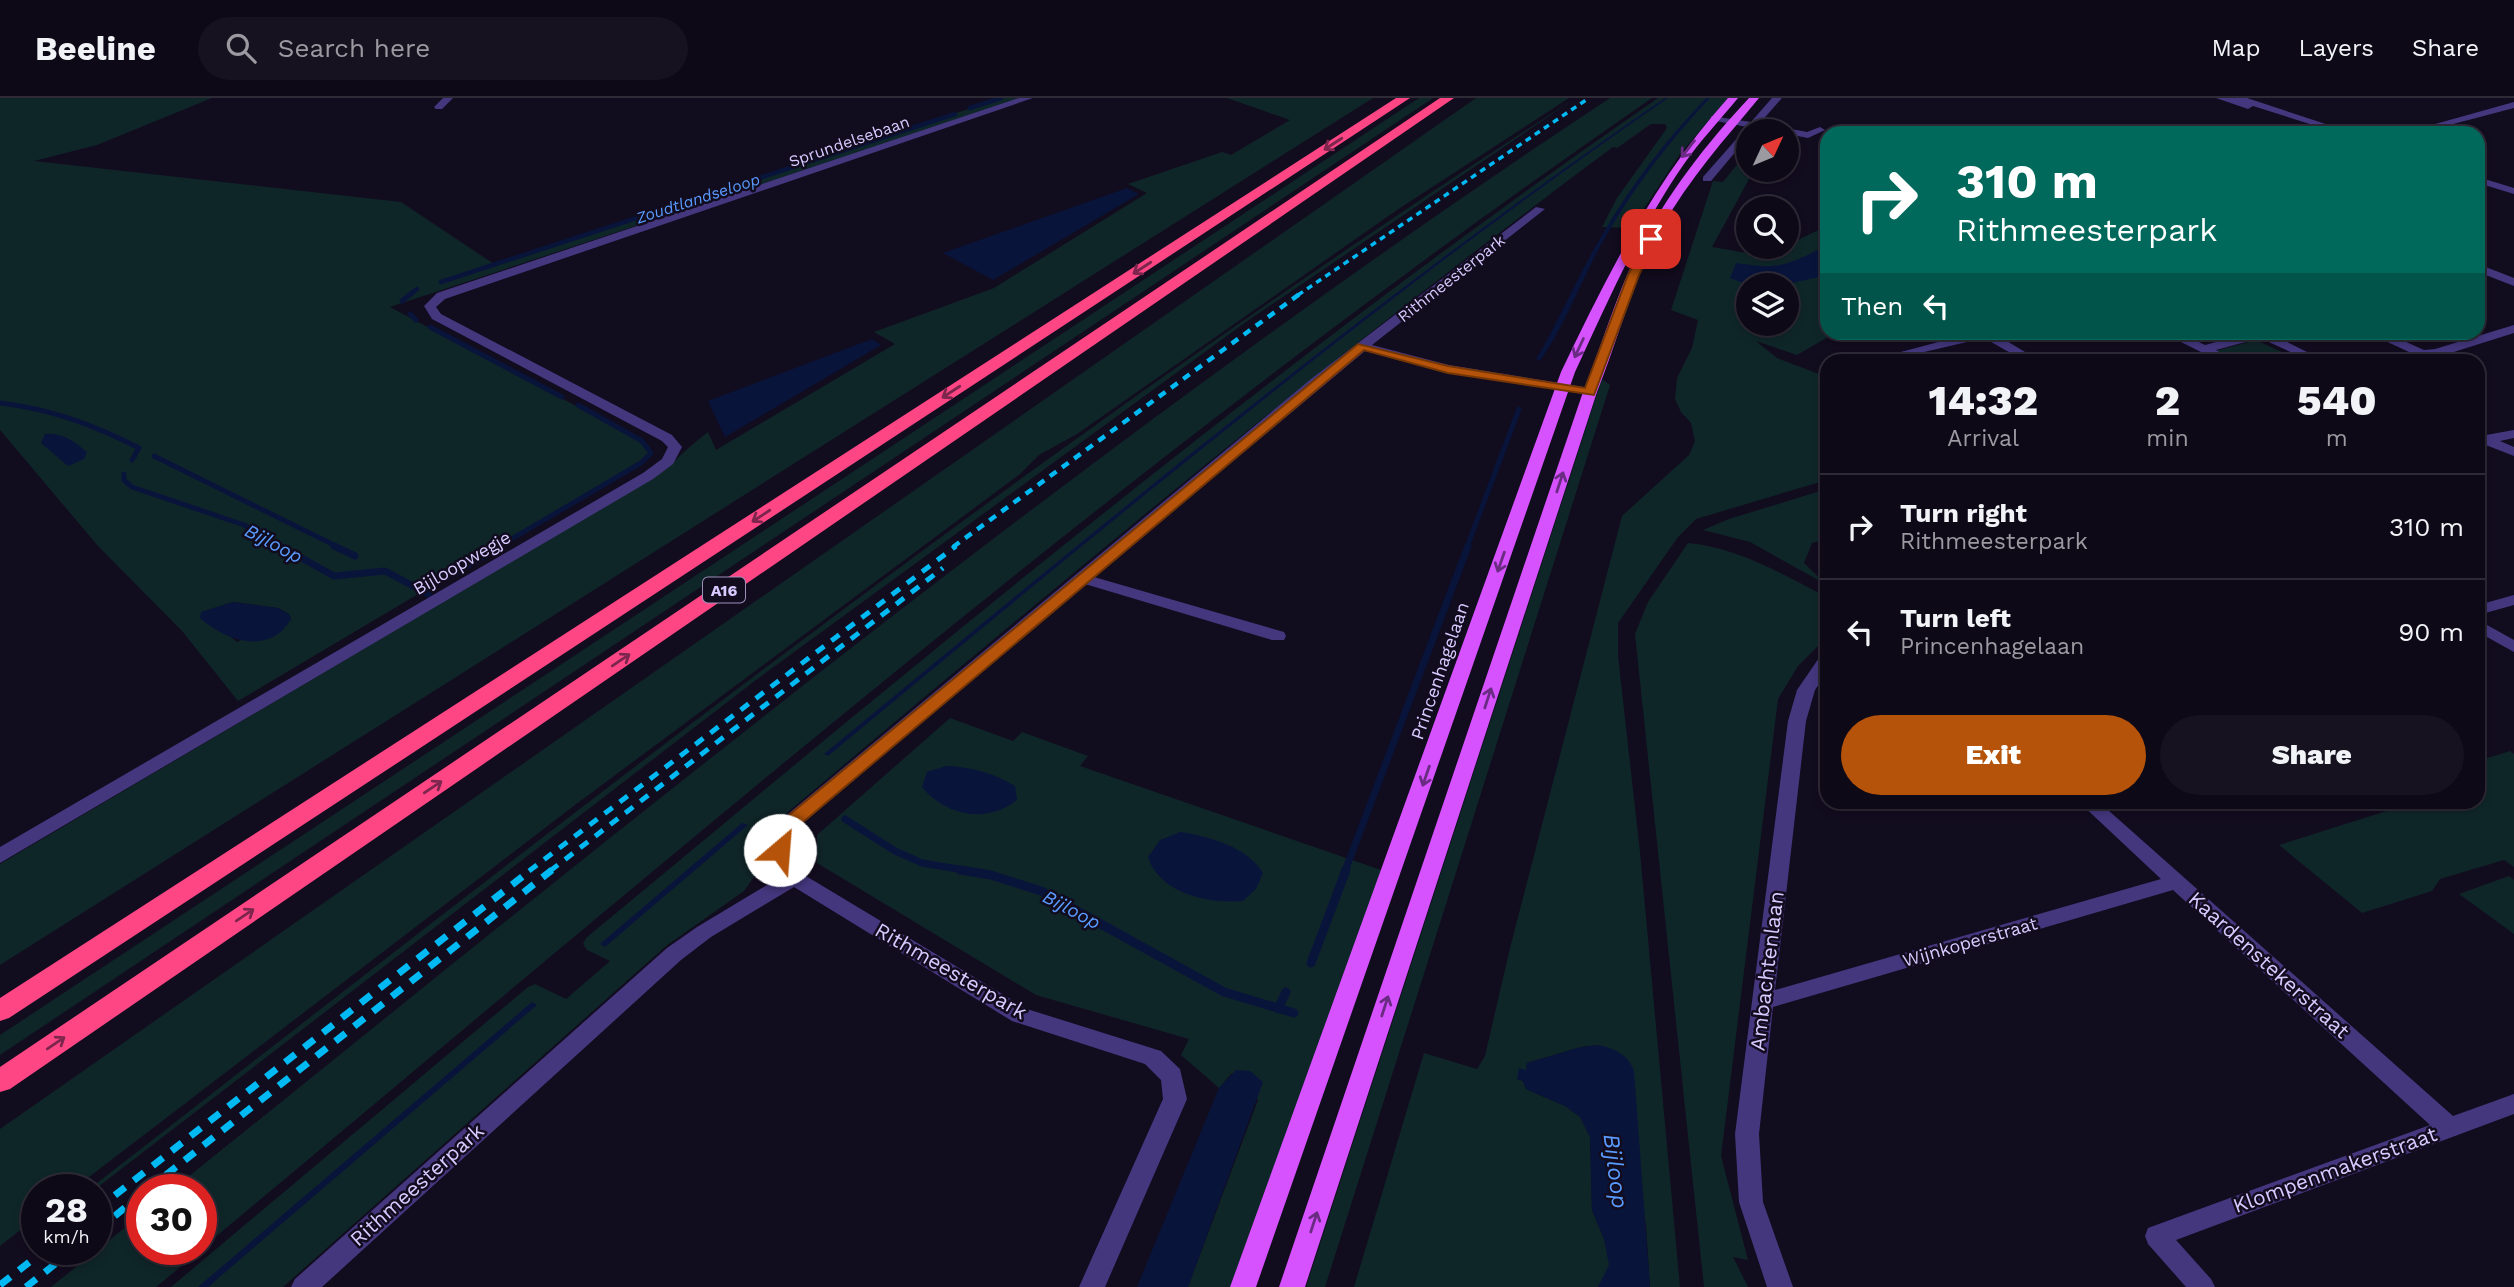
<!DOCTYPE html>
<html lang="en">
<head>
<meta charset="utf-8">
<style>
	:root { --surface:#0e0917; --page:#171220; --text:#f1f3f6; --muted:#9b9aa1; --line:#2e2a36; --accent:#b45309 }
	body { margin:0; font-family:"Work Sans",sans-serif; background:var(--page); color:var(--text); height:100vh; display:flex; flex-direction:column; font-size:26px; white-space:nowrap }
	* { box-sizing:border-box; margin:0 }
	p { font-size:23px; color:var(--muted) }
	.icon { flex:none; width:38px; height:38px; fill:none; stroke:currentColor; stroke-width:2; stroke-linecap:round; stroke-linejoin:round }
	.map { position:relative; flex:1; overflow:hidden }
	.drawer { position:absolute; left:1820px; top:256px; width:665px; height:455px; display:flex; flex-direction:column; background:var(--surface); border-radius:21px; box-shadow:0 4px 10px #0003,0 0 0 2px var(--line) }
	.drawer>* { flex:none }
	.guide { position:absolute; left:1820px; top:28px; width:665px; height:214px; border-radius:21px; box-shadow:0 4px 10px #0003,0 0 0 2px var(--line); background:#00695c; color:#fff; overflow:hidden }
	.needle { width:46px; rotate:46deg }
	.controls { position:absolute; left:1736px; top:21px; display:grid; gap:14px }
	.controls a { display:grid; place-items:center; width:63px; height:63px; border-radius:50%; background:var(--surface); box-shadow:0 4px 10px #0003,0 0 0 2px var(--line); font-size:35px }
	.speed { position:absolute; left:21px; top:1076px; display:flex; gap:14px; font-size:35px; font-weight:700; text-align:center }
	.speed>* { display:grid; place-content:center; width:91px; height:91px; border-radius:50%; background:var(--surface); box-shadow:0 4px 10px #0003,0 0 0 2px var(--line); line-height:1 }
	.speed small { font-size:18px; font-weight:400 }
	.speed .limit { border:10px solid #d22; background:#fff; color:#111 }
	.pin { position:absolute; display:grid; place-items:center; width:60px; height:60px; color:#fff; margin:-30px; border-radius:14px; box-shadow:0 4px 10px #0006 }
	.me { position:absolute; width:77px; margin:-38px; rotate:27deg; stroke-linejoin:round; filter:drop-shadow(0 0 5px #0008) }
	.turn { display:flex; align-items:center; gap:24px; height:147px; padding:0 21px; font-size:32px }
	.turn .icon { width:91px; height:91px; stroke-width:2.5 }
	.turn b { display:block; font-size:49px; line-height:60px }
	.then { display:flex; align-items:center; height:66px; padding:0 21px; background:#0003; gap:14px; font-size:26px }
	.eta { display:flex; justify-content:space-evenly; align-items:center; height:119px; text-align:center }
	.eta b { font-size:42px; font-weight:800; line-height:49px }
	.action { display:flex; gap:14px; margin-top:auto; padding:14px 21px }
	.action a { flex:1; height:80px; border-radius:42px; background:var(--accent); color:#fff; font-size:28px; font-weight:800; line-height:80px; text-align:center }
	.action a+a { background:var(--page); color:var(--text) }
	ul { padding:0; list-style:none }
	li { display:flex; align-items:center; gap:21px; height:105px; padding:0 21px; border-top:2px solid var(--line) }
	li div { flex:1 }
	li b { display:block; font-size:26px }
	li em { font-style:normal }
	header { display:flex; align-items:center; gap:42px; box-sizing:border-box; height:98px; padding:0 35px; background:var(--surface); border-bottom:2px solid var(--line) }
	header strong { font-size:33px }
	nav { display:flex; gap:38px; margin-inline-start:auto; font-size:24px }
	.search { width:490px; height:63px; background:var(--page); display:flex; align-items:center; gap:18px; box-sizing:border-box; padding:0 24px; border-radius:38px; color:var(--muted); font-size:26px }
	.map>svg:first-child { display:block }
</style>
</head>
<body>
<header>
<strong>Beeline</strong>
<div class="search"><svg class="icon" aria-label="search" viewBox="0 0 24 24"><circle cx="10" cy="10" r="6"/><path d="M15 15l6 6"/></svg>Search here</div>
<nav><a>Map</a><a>Layers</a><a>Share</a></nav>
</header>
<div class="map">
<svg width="2514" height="1189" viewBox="0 0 2514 1189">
	<rect width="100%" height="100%" fill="#120c1f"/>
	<path fill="#0f2629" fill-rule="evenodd" d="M0 0H212L97 47 34 63 401 104 494 166 1002 0H1023L390 209 629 336 650 349 652 357 238 603 182 533 98 448 0 332ZM233 504 278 510 289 516 291 521 237 544 202 514Z
		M1227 0H1373L0 867V766L648 383C671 369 686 350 708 334L716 352 895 246 874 234 994 190 1147 95 1128 86 1222 54 1231 57 1290 22Z
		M1419 0H1433L0 957V937Z
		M1476 0H1569L1397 112 1077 336 1039 357 1020 376 575 707 72 1092H37V1119L0 1148V1031Z
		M1576 0 1246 224 756 582 94 1092H88C573 715 1058 332 1576 0Z
		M1610 0H1652C1144 350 675 756 201 1151V1092H172C640 715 1108 332 1610 0Z
		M1658 0H1728L1680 56 1631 130 1602 129 1617 100 1667 30 1665 26H1651L1617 50 1613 49C1329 260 1058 486 788 714L766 741 759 772 744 793 666 848 283 1189H171L528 889 535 886 566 901 610 863 587 852 583 846 586 840C935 550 1284 258 1658 0Z
		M1748 53V72H1754L1712 149 1764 158 1827 128V234L1835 235 1797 257 1756 243 1777 260 1827 279V382L1696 421 1678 439 1618 525V558L1640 754 1680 1189H1650L1646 1127 1598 947 1581 949 1527 965 1526 972 1517 981 1523 983 1526 991 1565 1008 1580 1019 1590 1039 1592 1112 1604 1141 1610 1167 1598 1189H1354L1424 955 1477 971 1485 958 1510 850 1622 418 1689 357 1695 343 1691 325 1681 314 1675 301 1677 280 1692 250 1698 222 1671 212 1713 83 1723 84ZM1748 187H1787V226H1748Z
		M2256 242 2299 262H2235L2215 253Z
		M1602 281 1610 287 1325 1189H1306Z
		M1827 391V441L1812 445 1804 465 1827 487 1750 444 1703 432 1729 421Z
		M1688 445C1739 450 1782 476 1827 499V539L1798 568 1778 601 1721 1058 1748 1162 1733 1159 1748 1189H1704L1635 536 1648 504Z
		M950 620 1013 643 1022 634 1088 658 1080 668 1384 773 1230 1189H1188L1258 1002 1232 975 1219 990 1181 957 1189 941 1036 897 817 765V737Z
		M2510 653 2514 656V769L2504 762 2440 781 2432 793 2362 815 2279 747 2415 704H2478V663Z
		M2509 778 2514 782V836L2459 796Z
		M142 1116V1152H201L156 1189H51Z"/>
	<path fill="#09143b" d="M1665 0H1668C1375 202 1102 431 828 658L824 656C1098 430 1372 201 1665 0Z
		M1706 0H1710C1670 42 1635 88 1606 138 1582 179 1567 225 1540 263L1536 261C1560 221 1578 177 1602 137 1631 87 1666 42 1706 0Z
		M1127 90 1139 96 993 182 943 155Z
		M1827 147V177C1794 185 1762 194 1730 180L1736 165C1781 172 1788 167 1827 147Z
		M872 241 881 247 725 339 708 303Z
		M45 336C62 334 74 343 87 354L84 361 68 368 41 345Z
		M233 504 278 510 289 516 291 521C270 558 226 543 200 520L201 514Z
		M946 668C972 669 993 675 1015 688L1017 702C987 726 946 718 922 689L927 674Z
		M742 725 748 727 605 849 600 846Z
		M1180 734C1208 738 1248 749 1263 775L1256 791 1243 803C1208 806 1160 796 1148 759L1160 742Z
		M532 904 537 907 208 1189H198Z
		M1598 947C1614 950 1629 957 1634 973L1650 1189H1598L1609 1167 1604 1141 1592 1112 1590 1039 1580 1019 1565 1008 1526 991 1523 983 1517 981 1519 970 1526 972 1527 965 1581 949Z
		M1236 972 1250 973 1263 984 1188 1189H1137L1219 990Z"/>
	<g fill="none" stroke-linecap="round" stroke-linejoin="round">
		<path stroke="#09143b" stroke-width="4.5" d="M970 10 1001 0
			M441 184 955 16
			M409 197 417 191"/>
		<path stroke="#09143b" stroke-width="5" d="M402 203 412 195
			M410 216 416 222
			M430 229 562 299
			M0 305C51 311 94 327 139 350L132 362
			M154 358 338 449
			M124 376V382L132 389 244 427 283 449
			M498 449 641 365 651 355 642 343 578 307
			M1467 449 1519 311"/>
		<path stroke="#09143b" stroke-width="7" d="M280 448 334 478 385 473 428 496
			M334 448 355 458
			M453 476 501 448
			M845 721 895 753 922 765 970 773
			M1345 773 1468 448"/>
		<path stroke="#09143b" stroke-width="9" d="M960 772 991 777 1041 793 1224 894 1294 915
			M1311 865 1346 772
			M1278 911 1286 894"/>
		<path fill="#44377e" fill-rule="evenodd" d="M443 0H453L442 11H436L434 9Z
			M1019 0H1033L445 201 436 209 441 216 672 337 682 349 673 366 653 381 0 765V749L643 375 662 361 668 349 662 343 432 221 424 208 437 195Z
			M1772 0H1782L1760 25 1807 34 1820 29 1825 32 1808 40 1787 36V33L1756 31 1748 33V39L1711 83H1703V79L1747 29 1711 22V18L1751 24Z
			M2216 0H2247L2353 35H2338L2253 8 2248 11Z
			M2514 4V10L2419 35H2403Z
			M2478 79 2514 90V96L2478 85Z
			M1536 109 1545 111 1372 247 1449 267 1590 290 1597 294 1595 297 1448 275 1365 253 1094 479 1284 534 1286 538 1284 542H1272L1085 486 802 726 793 736 790 758 801 775 1027 911 1161 953 1180 971 1187 1001 1105 1189H1079L1163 1001 1161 982 1145 966 1012 923 794 789 711 839 681 862 322 1189H291L295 1181 667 850 697 829 782 778 770 759 774 735 788 716 1311 281Z
			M2478 166 2514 180V188L2478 174Z
			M2514 227V235L2441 258 2422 260 2366 234H2384L2424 252 2435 251Z
			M1976 234H2000L1997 237 2038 262H2023L1984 240 1890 262 1882 259Z
			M2161 234H2178L2205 247 2253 234H2275L2273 237 2323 262H2308L2260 240 2216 252 2232 262H2217Z
			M2514 332V340L2500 343 2514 349V358L2478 344V335L2486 337Z
			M2514 497V507L2478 517V507Z
			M2478 522 2514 542V554L2478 534Z
			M1827 556V574L1815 592 1806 623 1775 892 2161 781 2079 704H2099L2453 1018 2514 996V1016L2176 1142 2211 1181 2215 1189H2186L2148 1146 2145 1138 2148 1130 2430 1027 2173 792 1773 909 1759 1036 1763 1104 1793 1189H1767L1739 1104 1735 1036 1788 623 1797 592 1821 557Z"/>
		<path fill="#d652fe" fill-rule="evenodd" d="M1728 0H1738C1720 22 1700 43 1684 66 1639 131 1608 203 1575 274L1256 1189H1230L1561 274C1608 176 1655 81 1728 0Z
			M1749 0H1759C1724 42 1689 81 1662 129 1633 181 1619 239 1597 294L1305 1189H1279L1583 294C1602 247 1616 198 1638 153 1667 96 1706 46 1749 0Z"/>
		<path fill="#fe4685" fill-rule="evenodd" d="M1396 0H1410L9 920 0 923V900Z
			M1440 0H1454L10 991 0 994V969Z"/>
		<path stroke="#01baf4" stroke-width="3.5" stroke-dasharray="6 5" stroke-linecap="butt" d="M1298 197 1589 0"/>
		<path stroke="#01baf4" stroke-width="4.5" stroke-dasharray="8 7" stroke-linecap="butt" d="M953 449 1301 195"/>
		<path stroke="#01baf4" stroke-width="5" stroke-dasharray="10 9" stroke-linecap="butt" d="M529 773 956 448
			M550 773 943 470"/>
		<path stroke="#01baf4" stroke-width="7" stroke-dasharray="13 11" stroke-linecap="butt" d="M147 1092 552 772
			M96 1112 531 772
			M96 1133 142 1096
			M0 1187 45 1152
			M26 1189 73 1152"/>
	</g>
	<defs><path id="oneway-shaft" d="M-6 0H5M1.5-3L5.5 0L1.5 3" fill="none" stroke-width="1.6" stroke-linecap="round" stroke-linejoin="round" transform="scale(1.75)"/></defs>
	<g stroke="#7c264d">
		<use href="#oneway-shaft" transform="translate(1333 46) rotate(147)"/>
		<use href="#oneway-shaft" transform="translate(1142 170) rotate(147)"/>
		<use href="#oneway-shaft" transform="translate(951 294) rotate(147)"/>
		<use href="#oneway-shaft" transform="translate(761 418) rotate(147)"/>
		<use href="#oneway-shaft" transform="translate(621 562) rotate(-34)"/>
		<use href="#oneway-shaft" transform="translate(433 689) rotate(-34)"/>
		<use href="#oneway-shaft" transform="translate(245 817) rotate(-34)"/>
		<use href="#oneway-shaft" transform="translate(56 945) rotate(-34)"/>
	</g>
	<g stroke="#6a2c83">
		<use href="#oneway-shaft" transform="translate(1688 51) rotate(128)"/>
		<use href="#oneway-shaft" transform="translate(1579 250) rotate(115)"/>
		<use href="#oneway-shaft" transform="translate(1560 384) rotate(-72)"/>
		<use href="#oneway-shaft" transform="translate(1501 464) rotate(109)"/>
		<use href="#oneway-shaft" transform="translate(1488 600) rotate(-72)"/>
		<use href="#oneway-shaft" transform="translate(1426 678) rotate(109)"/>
		<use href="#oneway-shaft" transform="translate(1385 908) rotate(-72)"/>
		<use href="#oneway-shaft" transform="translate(1314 1124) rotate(-72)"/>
	</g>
	<path fill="#b45309" stroke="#753606" stroke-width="2" d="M1651 137 1656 141 1639 177 1594 297 1448 275 1364 252 802 725 792 737 786 756H773L771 752 775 735 789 717 1358 246 1448 268 1585 290 1628 177 1646 141Z"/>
	<g text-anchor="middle" stroke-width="5" stroke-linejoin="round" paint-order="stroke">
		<g font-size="16" fill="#d7caff" stroke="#120c1f">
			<text transform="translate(849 43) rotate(-19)" y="6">Sprundelsebaan</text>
			<text transform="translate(1451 180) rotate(-38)" y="6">Rithmeesterpark</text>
		</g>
		<g font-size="16" font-style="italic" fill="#599bfe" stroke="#120c1f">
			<text transform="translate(698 100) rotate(-18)" y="6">Zoudtlandseloop</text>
		</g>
		<rect fill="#120c1f" stroke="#9c91bc" stroke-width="2" x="703" y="479.5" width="42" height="25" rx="5"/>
		<g font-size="16" font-weight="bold" fill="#d7caff">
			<text x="724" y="498">A16</text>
		</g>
		<g font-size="18" fill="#d7caff" stroke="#120c1f">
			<text transform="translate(462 465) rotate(-30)" y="6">Bijloopwegje</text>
			<text transform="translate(1440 573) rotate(-71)" y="6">Princenhagelaan</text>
			<text transform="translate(1970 844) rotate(-16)" y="6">Wijnkoperstraat</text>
		</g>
		<g font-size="19" font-style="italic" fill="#599bfe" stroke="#120c1f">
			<text transform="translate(274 445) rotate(28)" y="7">Bijloop</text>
			<text transform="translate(1072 811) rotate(28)" y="7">Bijloop</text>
		</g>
		<g font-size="21" fill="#d7caff" stroke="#120c1f">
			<text transform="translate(2269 867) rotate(42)" y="7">Kaardenstekerstraat</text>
			<text transform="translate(951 873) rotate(30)" y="7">Rithmeesterpark</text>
			<text transform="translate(1767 873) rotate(-83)" y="7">Ambachtenlaan</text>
			<text transform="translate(2335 1072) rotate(-20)" y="7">Klompenmakerstraat</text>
			<text transform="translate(417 1087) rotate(-42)" y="7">Rithmeesterpark</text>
		</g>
		<g font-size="23" font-style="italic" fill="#599bfe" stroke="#120c1f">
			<text transform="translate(1616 1073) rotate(83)" y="8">Bijloop</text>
		</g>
	</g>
</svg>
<div class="controls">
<a><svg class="needle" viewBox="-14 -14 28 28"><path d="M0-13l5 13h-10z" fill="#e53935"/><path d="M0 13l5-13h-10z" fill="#9b9aa1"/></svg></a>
<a><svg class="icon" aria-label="search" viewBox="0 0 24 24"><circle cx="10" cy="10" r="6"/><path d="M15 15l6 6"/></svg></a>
<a><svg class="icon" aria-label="layers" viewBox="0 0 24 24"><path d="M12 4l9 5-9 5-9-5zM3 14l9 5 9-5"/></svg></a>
</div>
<div class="speed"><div>28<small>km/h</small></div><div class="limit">30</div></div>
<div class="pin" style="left:1651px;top:141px;background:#d93025"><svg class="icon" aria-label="arrive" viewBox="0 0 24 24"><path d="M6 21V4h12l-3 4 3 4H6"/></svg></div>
<svg class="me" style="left:780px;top:752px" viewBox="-20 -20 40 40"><circle r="19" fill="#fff"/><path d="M0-13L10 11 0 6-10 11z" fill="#b45309"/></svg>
<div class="guide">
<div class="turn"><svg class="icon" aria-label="right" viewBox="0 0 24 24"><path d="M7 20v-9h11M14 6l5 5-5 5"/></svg><div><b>310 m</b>Rithmeesterpark</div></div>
<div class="then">Then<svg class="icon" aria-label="left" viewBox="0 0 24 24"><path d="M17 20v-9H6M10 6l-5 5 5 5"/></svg></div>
</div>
<section class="drawer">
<div class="eta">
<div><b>14:32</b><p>Arrival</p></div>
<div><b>2</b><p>min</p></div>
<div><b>540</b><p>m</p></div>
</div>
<ul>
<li><svg class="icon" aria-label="right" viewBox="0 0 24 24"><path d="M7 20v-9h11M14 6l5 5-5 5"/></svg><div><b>Turn right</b><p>Rithmeesterpark</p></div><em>310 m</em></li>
<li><svg class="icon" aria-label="left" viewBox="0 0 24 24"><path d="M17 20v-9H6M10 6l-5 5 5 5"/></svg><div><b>Turn left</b><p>Princenhagelaan</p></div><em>90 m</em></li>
</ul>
<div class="action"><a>Exit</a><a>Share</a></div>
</section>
</div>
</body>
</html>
